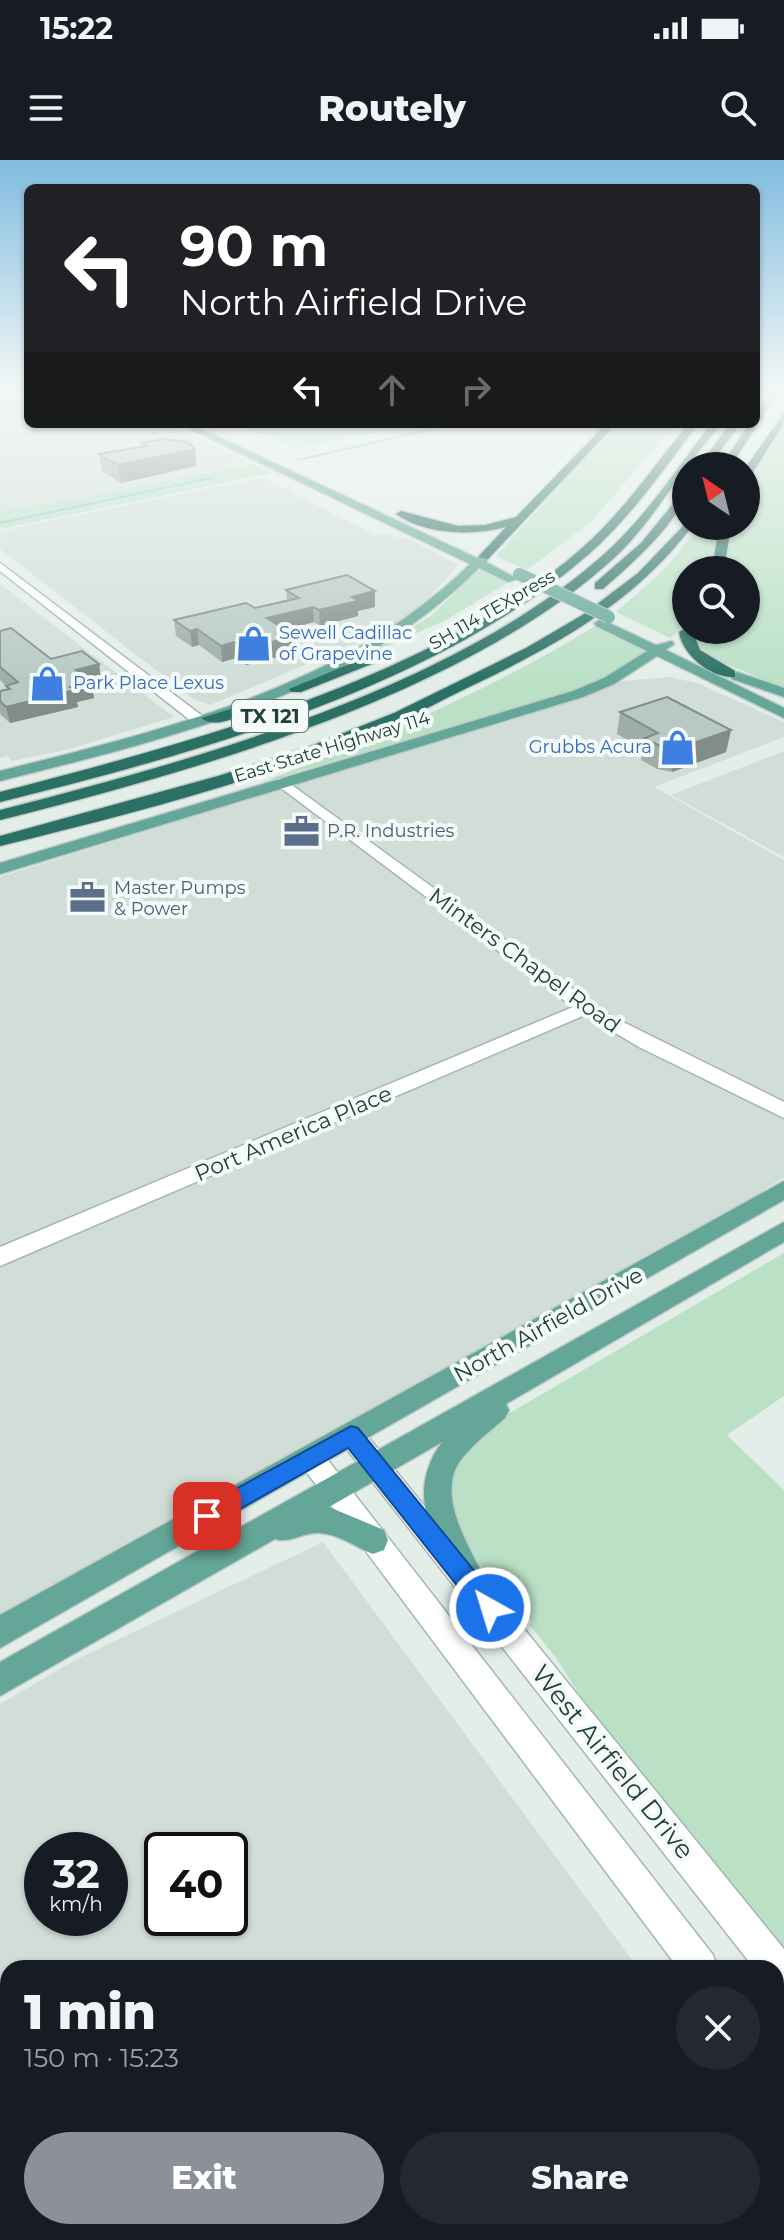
<!DOCTYPE html>
<html lang="en">
<head>
<meta charset="utf-8">
<style>
	:root { --surface:#171b24; --page:#242831; --text:#f1f3f6; --muted:#9ea1a6; --accent:#8c9099 }
	body { margin:0; font-family:Montserrat,sans-serif; background:var(--page); color:var(--text); height:100vh; display:flex; flex-direction:column; font-size:30px; white-space:nowrap }
	* { box-sizing:border-box; margin:0 }
	p { font-size:26px; color:var(--muted) }
	.icon { flex:none; width:44px; height:44px; fill:none; stroke:currentColor; stroke-width:2; stroke-linecap:round; stroke-linejoin:round }
	.map { position:relative; flex:1; overflow:hidden }
	.details { position:absolute; left:0px; top:1800px; width:784px; height:280px; display:flex; flex-direction:column; background:var(--surface); border-radius:24px 24px 0 0; box-shadow:0 2px 6px #0004 }
	.details>* { flex:none }
	.top-card { position:absolute; left:24px; top:24px; width:736px; height:244px; border-radius:12px; box-shadow:0 2px 6px #0004; background:#202124; color:#fff; overflow:hidden }
	.needle { width:52px; rotate:325deg }
	.controls { position:absolute; left:672px; top:292px; display:grid; gap:16px }
	.controls a { display:grid; place-items:center; width:88px; height:88px; border-radius:50%; background:var(--surface); box-shadow:0 2px 6px #0004; font-size:40px }
	.speed { position:absolute; left:24px; top:1672px; display:flex; gap:16px; font-size:40px; font-weight:700; text-align:center }
	.speed>* { display:grid; place-content:center; width:104px; height:104px; border-radius:50%; background:var(--surface); box-shadow:0 2px 6px #0004; line-height:1 }
	.speed small { font-size:20px; font-weight:400 }
	.speed .limit { border:4px solid #111; border-radius:12px; background:#fff; color:#111 }
	.pin { position:absolute; display:grid; place-items:center; width:68px; height:68px; color:#fff; margin:-34px; border-radius:16px; box-shadow:0 4px 12px #0006 }
	.me { position:absolute; width:88px; margin:-44px; rotate:321deg; stroke-linejoin:round; filter:drop-shadow(0 0 6px #0008) }
	.turn { display:flex; align-items:center; gap:28px; height:168px; padding:0 24px; font-size:36px }
	.turn .icon { width:104px; height:104px; stroke-width:2.5 }
	.turn b { display:block; font-size:56px; line-height:68px }
	.lanes { display:flex; align-items:center; height:76px; padding:0 24px; background:#0003; justify-content:center; gap:40px; direction:ltr }
	.lanes .off { opacity:.35 }
	.round { display:grid; place-items:center; flex:none; width:84px; height:84px; border-radius:42px; background:var(--page) }
	.overview { display:flex; align-items:center; justify-content:space-between; height:136px; padding:0 24px }
	h1 { font-size:48px; font-weight:800; line-height:60px }
	.action { display:flex; gap:16px; margin-top:auto; padding:16px 24px }
	.action a { flex:1; height:92px; border-radius:48px; background:var(--accent); color:#fff; font-size:32px; font-weight:800; line-height:92px; text-align:center }
	.action a+a { background:var(--page); color:var(--text) }
	.status { display:flex; justify-content:space-between; align-items:center; height:56px; padding:0 40px; background:var(--surface); direction:ltr }
	.status svg { height:22px; fill:currentColor }
	header { display:flex; justify-content:space-between; align-items:center; height:104px; padding:0 24px; background:var(--surface); font-size:36px; font-weight:800 }
	.map>svg:first-child { display:block }
</style>
</head>
<body>
<div class="status"><b>15:22</b><svg viewBox="0 0 49 12"><path d="M0 12V9h3v3zM5 12V6h3v6zM10 12V3h3v9zM15 12V0h3v12zM26 1h20v11H26zM47 4h2v5h-2z"/></svg></div>
<header><svg class="icon" aria-label="menu" viewBox="0 0 24 24"><path d="M4 6h16M4 12h16M4 18h16"/></svg>Routely<svg class="icon" aria-label="search" viewBox="0 0 24 24"><circle cx="10" cy="10" r="6"/><path d="M15 15l6 6"/></svg></header>
<div class="map">
<svg width="784" height="2080" viewBox="0 0 784 2080">
	<rect width="100%" height="100%" fill="#e3eee9"/>
	<path fill="#d1ded8" fill-rule="evenodd" d="M0 233H28V264H171L254 304 0 352Z
		M262 317 375 375 384 374 411 380 458 405 422 445 384 472 210 545 192 538 0 389 1 371Z
		M0 424 174 557 66 590 12 601 7 596 0 598Z
		M669 517 697 523 784 562V577L654 627 784 700V1017L710 1065 0 1456V717L306 621 513 560 623 521Z
		M784 591V697L671 635Z
		M323 1382 638 1808H8V2072H776V1996L784 2007V2080H0V1544L77 1499ZM42 1690H110V1758H42ZM162 1690H230V1758H162Z"/>
	<path fill="#bae1c6" d="M784 263V528L705 495 691 477 694 470H746V410H723L730 366H746V324Z
		M234 264H455L406 275 391 269 295 289C277 275 255 274 234 264Z
		M614 264H675L591 362 527 410 496 396 561 324 556 322Z
		M254 304 273 313 0 369V352Z
		M699 366H722L715 410H686V466L670 478 616 452 665 409Z
		M477 411H486L509 422 446 460 363 497 431 456Z
		M597 465 649 489 620 509 584 527 260 623C377 578 490 531 597 465Z
		M784 1093V1236L727 1275 784 1330V1800L596 1561 557 1499 529 1464 532 1462 521 1449 518 1451C485 1409 428 1358 455 1299 460 1289 471 1279 479 1271Z"/>
	<g fill="none" stroke-linecap="round" stroke-linejoin="round">
		<path stroke="#87c8d7" stroke-width="2" d="M298 300 441 267 475 264
			M0 363 211 318"/>
		<defs>
			<path id="minor" d="M0 403 205 558V564H195L0 411Z
				M282 618 607 854 784 942V958L639 887 585 855 0 1106V1087L573 847 277 625V619Z
				M351 1264 360 1267 784 1789V1835L776 1831V1808H754L342 1283 338 1275 342 1267Z
				M311 1287 320 1290 713 1795 718 1808H678L302 1306 298 1298 302 1290Z
				M776 1888 784 1892V1936L776 1932Z"/>
			<path id="major" d="M179 264H191L477 398 488 395 490 397 486 402 518 419 508 422 479 408C351 536 171 578 0 621V611C168 569 343 528 470 404Z
				M601 459 656 485 672 481 674 484 666 490 784 548V558L657 496 614 524 583 537 0 714V703L573 531 604 518 647 491 596 466 594 463Z
				M737 512 784 528V537L732 519 730 516Z
				M784 1021V1040L0 1488V1455Z
				M784 1062V1082L506 1244 509 1250 505 1258C489 1272 472 1285 460 1301 435 1338 472 1390 487 1424L482 1434 471 1439 460 1434C436 1382 403 1336 442 1282L329 1347 384 1370 388 1380 384 1390 373 1394C355 1387 339 1374 319 1373 303 1372 289 1384 275 1379L0 1536V1502Z"/>
			<path id="highway" d="M770 233H778L731 306H721L749 264H756V253Z
				M784 253V263L750 317 746 318V307Z
				M606 264H616L488 399 478 397 506 367C472 376 425 375 396 354L401 351 458 366 485 365 516 357Z
				M688 264H698C664 309 631 357 589 394 435 528 194 594 0 642V632C189 583 433 519 582 388 623 352 654 306 688 264Z
				M711 264H721C710 278 697 293 687 306 665 336 643 372 613 399 464 535 193 612 0 660V650C195 600 451 530 603 395 646 357 677 308 711 264Z
				M730 264H740L709 306H699Z
				M686 328C686 357 626 409 603 429H595V423L641 383Z
				M686 363V366H692C635 443 553 487 469 527 438 542 408 559 376 572 256 622 126 655 0 686V676L218 616 306 588 394 553 526 488 584 454 638 413Z
				M719 366H731L724 410H712Z
				M686 468 693 472 700 490 735 511V517C712 519 682 495 679 472Z
				M369 496 374 497V503L301 532H291L289 529Z
				M247 544 252 545V551C237 557 215 569 201 558Z"/>
		</defs>
		<use href="#minor" stroke="#a5b7b1" stroke-width="3"/>
		<use href="#major" stroke="#c1cac8" stroke-width="3"/>
		<use href="#highway" stroke="#c1cac8" stroke-width="3"/>
		<use href="#minor" fill="#fff" fill-rule="evenodd"/>
		<use href="#major" fill="#64a798" fill-rule="evenodd"/>
		<use href="#highway" fill="#2a7064" fill-rule="evenodd"/>
		<defs>
			<path id="major-bridge" d="M519 414 609 457"/>
		</defs>
		<use href="#major-bridge" stroke="#c1cac8" stroke-width="14" stroke-linecap="butt"/>
		<use href="#major-bridge" stroke="#64a798" stroke-width="12"/>
	</g>
	<path fill="#9eada8" d="M142 283 195 289 196 306 121 323 102 311 99 294 142 286Z
		M286 430 375 447 358 451V456L320 466 314 462 285 470 295 476 296 492 246 505 236 498 222 502 199 485 192 487 176 476 174 460 255 448 287 440Z
		M0 471 51 499 99 504 101 520 91 523 94 538 77 542 78 547 10 563 0 554V531L7 530 6 526 0 520Z
		M620 552 731 570 726 592 672 612 657 609 641 600 643 589 617 574Z"/>
	<path fill="#818d88" d="M195 289 196 306 121 323 118 305Z
		M375 431V447L358 451V456L320 466 319 450 352 437Z
		M313 447 314 462 268 474 267 458Z
		M197 469 199 485 192 487 190 471Z
		M295 476 296 492 246 505 244 489Z
		M234 482 236 498 222 502 221 486Z
		M99 504 101 520 91 523 94 538 77 542 78 547 10 563 6 547 70 527 76 510Z
		M731 570 726 592 672 612 676 589Z"/>
	<path fill="#b8c9c3" stroke="#818d88" stroke-width="2" d="M164 279 187 282 195 289 118 305 99 294 147 286 142 283Z
		M347 415 375 431 352 437 358 441 319 450 313 447 267 458 295 476 244 489 234 482 221 486 197 469 190 471 174 460 246 443 255 448 299 438 286 430Z
		M11 468 51 499 82 491 99 504 76 510 91 521 70 527 75 530 6 547 0 541V531L10 529 6 526 18 522 0 507V471Z
		M667 537 731 570 676 589 660 586 645 578 658 573 620 552Z"/>
	<linearGradient id="sky" x2="0" y2="1"><stop stop-color="#81bce1"/><stop offset="0.44" stop-color="#f2f7f5"/><stop offset="1" stop-color="#f2f7f5" stop-opacity="0"/></linearGradient>
	<rect width="784" height="524" fill="url(#sky)"/>
	<path fill="#1a73e8" stroke="#114b97" stroke-width="2" d="M351 1266 358 1268 498 1440 502 1448 498 1456 490 1460 481 1456 348 1288 215 1363 207 1366 199 1363 196 1356 199 1349Z"/>
	<defs>
		<symbol id="shop-bare" viewBox="-9 -9 18 18"><path d="M-5-2.5h2.3a2.7 3.5 0 0 1 5.4 0H5L5.5 6h-11ZM-1.5-2.5h3a1.5 2.3 0 0 0-3 0Z" fill="#3f7fe0" stroke="#f4faf7" stroke-width="2.5" paint-order="stroke"/></symbol>
		<symbol id="office-bare" viewBox="-9 -9 18 18"><path d="M-6-3h4V-5.5h4V-3h4V5H-6ZM-1-4.5V-3h2v-1.5ZM-6 0V1H6V0Z" fill="#5c6f8a" stroke="#f4faf7" stroke-width="2.5" paint-order="stroke"/></symbol>
	</defs>
	<g fill-rule="evenodd">
		<use href="#shop-bare" x="228" y="458" width="51" height="51"/>
		<use href="#shop-bare" x="22" y="498" width="51" height="51"/>
		<use href="#shop-bare" x="652" y="562" width="51" height="51"/>
		<use href="#office-bare" x="276" y="646" width="51" height="51"/>
		<use href="#office-bare" x="62" y="712" width="51" height="51"/>
	</g>
	<g text-anchor="middle" stroke-width="8" stroke-linejoin="round" paint-order="stroke">
		<g font-size="18" fill="#214139" stroke="#f4faf7">
			<text transform="translate(492 450) rotate(-30)" y="6">SH 114 TEXpress</text>
			<text transform="translate(332 587) rotate(-17)" y="6">East State Highway 114</text>
		</g>
		<g font-size="18" fill="#366cbe" stroke="#f4faf7" text-anchor="start">
			<text x="279" y="479">Sewell Cadillac<tspan x="279" dy="21">of Grapevine</tspan></text>
			<text x="73" y="529">Park Place Lexus</text>
			<text x="652" y="593" text-anchor="end">Grubbs Acura</text>
		</g>
		<g font-size="18" fill="#4e5e75" stroke="#f4faf7" text-anchor="start">
			<text x="327" y="677">P.R. Industries</text>
			<text x="114" y="734">Master Pumps<tspan x="114" dy="21">&amp; Power</tspan></text>
		</g>
		<rect fill="#f4faf7" stroke="#607872" stroke-width="2" x="232" y="540" width="76" height="32" rx="6"/>
		<g font-size="20" font-weight="bold" fill="#214139">
			<text x="270" y="563">TX 121</text>
		</g>
		<g font-size="22" fill="#214139" stroke="#f4faf7">
			<text transform="translate(525 800) rotate(36)" y="8">Minters Chapel Road</text>
			<text transform="translate(293 973) rotate(-23)" y="8">Port America Place</text>
			<text transform="translate(548 1164) rotate(-29)" y="8">North Airfield Drive</text>
		</g>
		<g font-size="26" fill="#214139" stroke="#f4faf7">
			<text transform="translate(613 1602) rotate(51)" y="9">West Airfield Drive</text>
		</g>
	</g>
</svg>
<div class="controls">
<a><svg class="needle" viewBox="-14 -14 28 28"><path d="M0-13l5 13h-10z" fill="#e53935"/><path d="M0 13l5-13h-10z" fill="#9ea1a6"/></svg></a>
<a><svg class="icon" aria-label="search" viewBox="0 0 24 24"><circle cx="10" cy="10" r="6"/><path d="M15 15l6 6"/></svg></a>
</div>
<div class="speed"><div>32<small>km/h</small></div><div class="limit">40</div></div>
<div class="pin" style="left:207px;top:1356px;background:#d93025"><svg class="icon" aria-label="arrive" viewBox="0 0 24 24"><path d="M6 21V4h12l-3 4 3 4H6"/></svg></div>
<svg class="me" style="left:490px;top:1448px" viewBox="-20 -20 40 40"><circle r="17" fill="#1a73e8" stroke="#fff" stroke-width="3"/><path d="M0-11L8 9 0 5-8 9z" fill="#fff"/></svg>
<div class="top-card">
<div class="turn"><svg class="icon" aria-label="left" viewBox="0 0 24 24"><path d="M17 20v-9H6M10 6l-5 5 5 5"/></svg><div><b>90 m</b>North Airfield Drive</div></div>
<div class="lanes"><svg class="icon" aria-label="left" viewBox="0 0 24 24"><path d="M17 20v-9H6M10 6l-5 5 5 5"/></svg><svg class="icon off" aria-label="ahead" viewBox="0 0 24 24"><path d="M12 20V5M6 11l6-6 6 6"/></svg><svg class="icon off" aria-label="right" viewBox="0 0 24 24"><path d="M7 20v-9h11M14 6l5 5-5 5"/></svg></div>
</div>
<section class="details">
<div class="overview"><div><h1>1 min</h1><p>150 m · 15:23</p></div><a class="round"><svg class="icon" aria-label="close" viewBox="0 0 24 24"><path d="M6 6l12 12M18 6L6 18"/></svg></a></div>
<div class="action"><a>Exit</a><a>Share</a></div>
</section>
</div>
</body>
</html>
